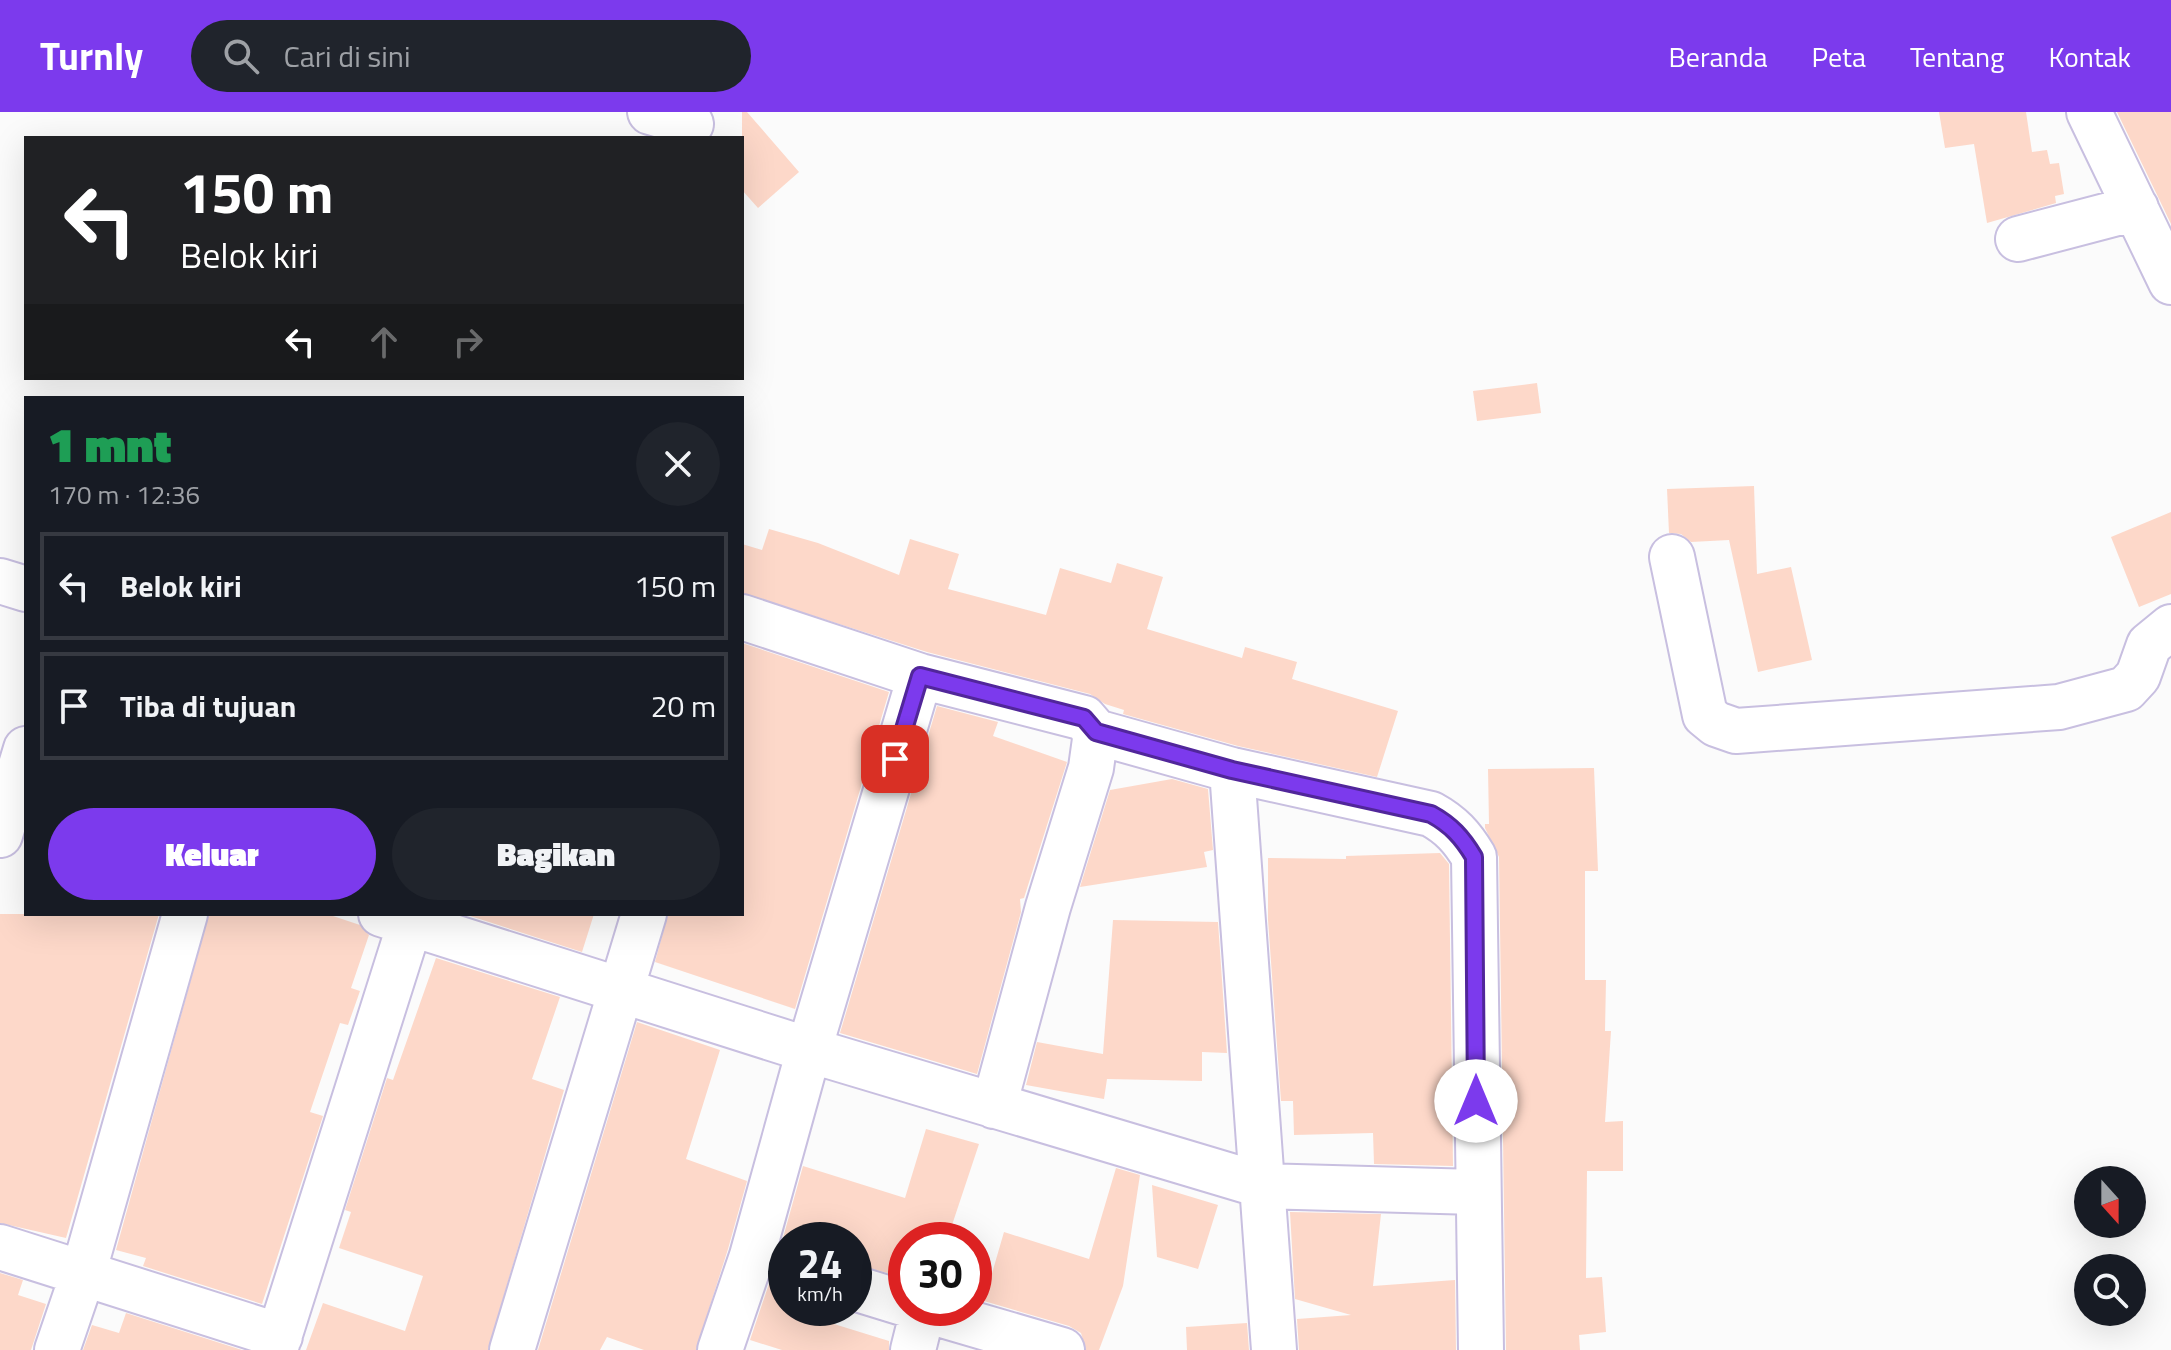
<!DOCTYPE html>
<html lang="id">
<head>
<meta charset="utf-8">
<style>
	:root { --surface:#171b24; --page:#20242c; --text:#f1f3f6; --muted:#9ea1a6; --line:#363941; --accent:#7c3aed }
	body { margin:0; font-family:"Titillium Web",sans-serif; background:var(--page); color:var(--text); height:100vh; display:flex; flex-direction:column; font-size:30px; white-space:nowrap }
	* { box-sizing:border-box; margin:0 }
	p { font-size:26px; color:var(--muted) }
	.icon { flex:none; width:44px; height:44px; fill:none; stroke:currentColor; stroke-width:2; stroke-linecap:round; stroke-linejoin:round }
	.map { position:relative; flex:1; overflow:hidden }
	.sheet { position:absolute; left:24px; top:284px; width:720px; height:520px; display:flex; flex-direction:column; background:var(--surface); border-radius:0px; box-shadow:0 8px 32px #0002 }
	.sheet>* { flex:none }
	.guide { position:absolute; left:24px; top:24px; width:720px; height:244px; border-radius:0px; box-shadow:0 8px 32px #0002; background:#202124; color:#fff; overflow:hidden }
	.needle { width:52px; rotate:159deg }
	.controls { position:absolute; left:2074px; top:1054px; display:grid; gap:16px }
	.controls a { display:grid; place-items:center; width:72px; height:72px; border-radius:50%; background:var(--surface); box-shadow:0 8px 32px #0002; font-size:40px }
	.speed { position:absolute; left:768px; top:1110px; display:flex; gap:16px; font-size:40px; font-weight:700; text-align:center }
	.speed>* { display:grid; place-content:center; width:104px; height:104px; border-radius:50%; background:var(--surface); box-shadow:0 8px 32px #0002; line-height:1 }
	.speed small { font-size:20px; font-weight:400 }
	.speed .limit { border:12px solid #d22; background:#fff; color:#111 }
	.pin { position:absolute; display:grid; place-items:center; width:68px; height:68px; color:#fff; margin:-34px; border-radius:16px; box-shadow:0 4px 12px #0006 }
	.me { position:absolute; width:88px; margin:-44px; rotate:0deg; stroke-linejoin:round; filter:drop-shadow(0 0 6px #0008) }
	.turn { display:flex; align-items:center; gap:28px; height:168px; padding:0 24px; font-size:36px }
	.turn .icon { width:104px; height:104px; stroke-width:2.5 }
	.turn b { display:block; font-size:56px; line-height:68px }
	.lanes { display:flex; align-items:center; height:76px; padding:0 24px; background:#0003; justify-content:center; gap:40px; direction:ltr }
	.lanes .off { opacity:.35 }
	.round { display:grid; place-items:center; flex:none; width:84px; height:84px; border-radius:42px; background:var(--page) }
	.overview { display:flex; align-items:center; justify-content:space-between; height:136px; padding:0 24px }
	h1 { font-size:48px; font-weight:800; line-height:60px; color:#1e9e55 }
	.button { display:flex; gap:16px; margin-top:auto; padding:16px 24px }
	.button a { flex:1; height:92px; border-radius:48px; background:var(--accent); color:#fff; font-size:32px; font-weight:800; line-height:92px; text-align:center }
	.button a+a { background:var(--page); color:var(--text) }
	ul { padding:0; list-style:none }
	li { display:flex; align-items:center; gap:24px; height:108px; margin:0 16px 12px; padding:0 8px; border:4px solid var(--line); border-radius:0px }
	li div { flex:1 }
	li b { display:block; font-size:30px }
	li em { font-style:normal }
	header { display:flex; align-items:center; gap:48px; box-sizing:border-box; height:112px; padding:0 40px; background:var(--accent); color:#fff }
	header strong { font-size:38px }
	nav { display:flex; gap:44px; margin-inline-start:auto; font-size:28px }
	.search { width:560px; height:72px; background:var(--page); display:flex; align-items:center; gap:20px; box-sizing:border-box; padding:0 28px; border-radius:44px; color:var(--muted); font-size:30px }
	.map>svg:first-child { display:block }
</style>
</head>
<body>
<header>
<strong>Turnly</strong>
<div class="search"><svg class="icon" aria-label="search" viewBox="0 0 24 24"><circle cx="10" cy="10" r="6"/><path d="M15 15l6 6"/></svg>Cari di sini</div>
<nav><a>Beranda</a><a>Peta</a><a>Tentang</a><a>Kontak</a></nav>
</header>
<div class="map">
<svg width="2171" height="1238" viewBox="0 0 2171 1238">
	<rect width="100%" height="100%" fill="#fbfbfb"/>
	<path fill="#fdd8c9" d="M742 0H747L799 60 758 96 742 78Z
		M1939 0H2026L2032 40 2047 38 2050 52 2059 51 2064 82 2055 84 2056 91 1987 111 1974 32 1945 36Z
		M2117 0H2171V112L2160 89Z
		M1537 271 1541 301 1477 309 1473 279Z
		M1754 374 1757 462 1791 455 1812 548 1758 560 1729 428 1691 430 1681 422 1669 421 1667 377Z
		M2171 400V482L2139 495 2111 425Z
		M769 417 818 431 899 463 910 427 959 442 948 477 1046 503 1060 456 1111 471 1117 451 1163 465 1147 517 1242 546 1245 535 1297 550 1292 567 1398 599 1377 665 1238 634 1123 602 1124 598 1105 592 1090 582 927 540 742 481V432L762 438Z
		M742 531 889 580 795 897 655 850 668 802H742Z
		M937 594 998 610 993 624 1067 650 1024 786 1020 787 1021 800 977 962 840 921Z
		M1594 656 1598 759H1585V868H1606L1605 919H1611L1605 1010 1623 1009V1059H1587L1586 1166 1602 1165 1606 1220 1579 1223 1580 1238H1506L1499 745 1485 716V712H1489L1488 657Z
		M1172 667 1208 677 1213 738 1204 740 1207 755 1080 775 1110 678Z
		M1440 741 1449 752 1453 1054 1374 1052 1373 1021 1294 1023 1293 989H1281L1268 808V746L1346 747V744Z
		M0 802H159L66 1126 0 1111Z
		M209 802H327L360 813 369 823 351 876 360 879 348 913 340 911 310 1000 323 1004 262 1192 143 1154 146 1146 116 1138Z
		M464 802H594L582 840Z
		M1113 808 1218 810 1227 941 1202 940V969L1107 967 1104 987 1026 973 1037 930 1103 942Z
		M436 846 560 885 532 967 564 978 488 1238H306L323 1191 405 1219 423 1164 339 1136 351 1100 345 1098 387 966 393 968Z
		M637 910 720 938 686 1047 747 1069 728 1137 696 1238H644L607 1225 600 1238H538Z
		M926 1017 979 1032 947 1128H906V1166L854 1152V1128H786V1196H825L821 1208 889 1229V1238H782L750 1228 776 1151 803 1054 905 1086Z
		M1116 1056 1140 1063 1123 1174 1099 1238H1086L1081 1221 1069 1214 984 1189 1004 1120 1089 1147Z
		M1152 1073 1218 1093 1198 1157 1157 1145Z
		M1290 1100 1381 1102 1373 1174 1455 1168 1456 1238H1299L1297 1207 1351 1203 1295 1187Z
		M0 1161 23 1168 18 1183 46 1192 31 1238H0Z
		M126 1201 242 1238H83L92 1213 119 1221Z
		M1247 1211 1249 1238H1187L1186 1215Z"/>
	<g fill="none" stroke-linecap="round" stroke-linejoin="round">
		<defs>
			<path id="minor" d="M650 0 691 12
				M2089 0 2171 170
				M2018 127 2136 96
				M1672 445 1705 603 1716 612 1736 619 2059 595 2126 577 2138 564 2149 533 2171 515
				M0 469 26 477
				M742 505 920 564 1084 606 1096 620 1091 656 1048 795 994 994
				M1096 620 1232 658 1431 702C1451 713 1462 725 1474 745L1481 1238
				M1232 658 1274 1238
				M0 723 26 637
				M381 802 809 938 1264 1074 1476 1080
				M0 1135 280 1224
				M854 1176 906 1192
				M918 1196 1062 1238
				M57 1238 83 1162 185 802
				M275 1238 413 802
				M512 1238 644 802
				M720 1238 752 1144 809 938 920 564
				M913 1238 923 1198"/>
		</defs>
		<use href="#minor" stroke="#c8bfe0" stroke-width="48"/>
		<use href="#minor" stroke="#fff" stroke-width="44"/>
	</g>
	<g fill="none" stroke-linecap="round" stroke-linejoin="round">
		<defs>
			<path id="route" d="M895 647 920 564 1084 606 1096 620 1232 658 1431 702C1451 713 1462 725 1474 745L1476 989"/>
		</defs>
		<use href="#route" stroke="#51269a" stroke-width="20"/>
		<use href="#route" stroke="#7c3aed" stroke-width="14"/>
	</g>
</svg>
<div class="controls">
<a><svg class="needle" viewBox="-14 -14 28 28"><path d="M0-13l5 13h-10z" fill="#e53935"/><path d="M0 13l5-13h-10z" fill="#9ea1a6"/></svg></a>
<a><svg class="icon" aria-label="search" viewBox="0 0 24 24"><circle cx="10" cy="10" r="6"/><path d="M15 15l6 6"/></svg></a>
</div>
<div class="speed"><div>24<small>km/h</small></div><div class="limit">30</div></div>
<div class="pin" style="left:895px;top:647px;background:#d93025"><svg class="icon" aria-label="arrive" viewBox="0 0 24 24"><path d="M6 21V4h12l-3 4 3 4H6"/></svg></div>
<svg class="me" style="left:1476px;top:989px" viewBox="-20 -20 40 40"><circle r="19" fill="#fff"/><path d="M0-13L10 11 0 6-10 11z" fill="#7c3aed"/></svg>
<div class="guide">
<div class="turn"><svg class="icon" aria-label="left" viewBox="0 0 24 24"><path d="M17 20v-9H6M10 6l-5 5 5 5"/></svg><div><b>150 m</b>Belok kiri</div></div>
<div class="lanes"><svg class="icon" aria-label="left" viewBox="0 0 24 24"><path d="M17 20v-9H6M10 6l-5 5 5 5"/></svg><svg class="icon off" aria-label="ahead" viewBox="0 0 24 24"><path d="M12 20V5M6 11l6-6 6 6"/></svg><svg class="icon off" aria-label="right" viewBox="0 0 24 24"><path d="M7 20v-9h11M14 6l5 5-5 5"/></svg></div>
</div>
<section class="sheet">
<div class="overview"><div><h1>1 mnt</h1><p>170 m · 12:36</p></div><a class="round"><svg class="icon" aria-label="close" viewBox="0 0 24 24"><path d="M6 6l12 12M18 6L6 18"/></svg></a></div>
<ul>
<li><svg class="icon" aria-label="left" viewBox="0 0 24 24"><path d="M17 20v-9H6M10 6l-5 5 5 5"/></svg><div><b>Belok kiri</b></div><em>150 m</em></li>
<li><svg class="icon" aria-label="arrive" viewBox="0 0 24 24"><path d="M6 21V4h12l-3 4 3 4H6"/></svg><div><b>Tiba di tujuan</b></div><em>20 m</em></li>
</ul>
<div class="button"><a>Keluar</a><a>Bagikan</a></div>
</section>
</div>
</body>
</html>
